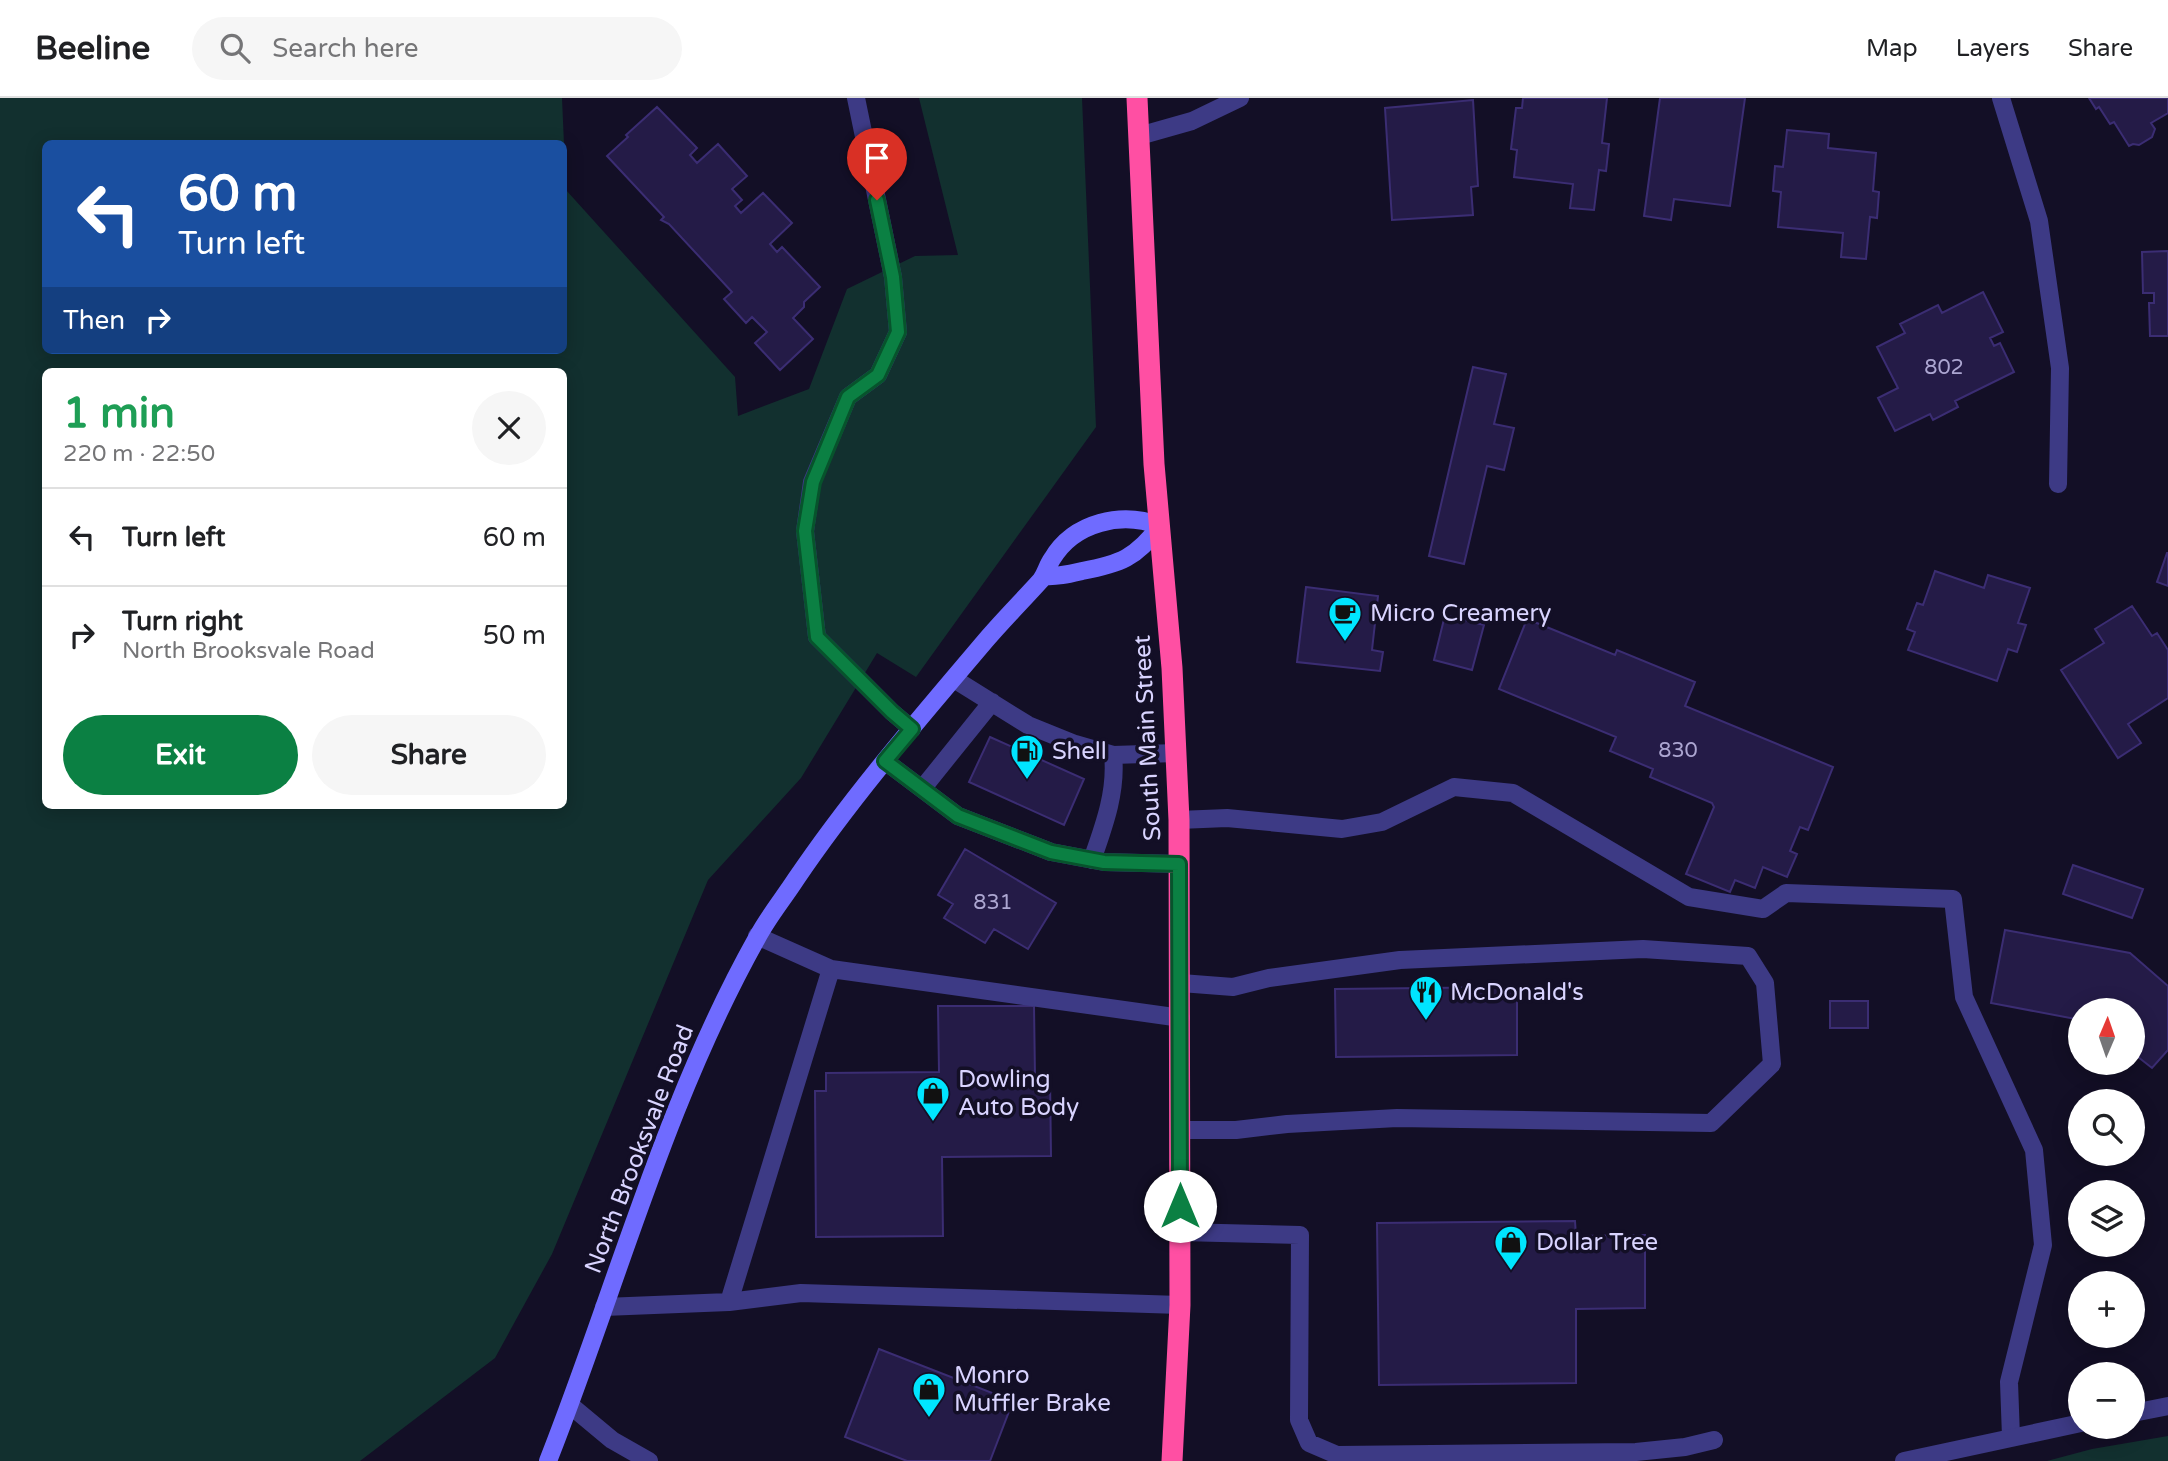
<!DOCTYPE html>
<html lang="en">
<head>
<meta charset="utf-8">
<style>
	:root { --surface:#fff; --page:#f6f6f6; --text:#202124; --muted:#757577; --line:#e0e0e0; --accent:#0b8043 }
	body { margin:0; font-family:"Varela Round",sans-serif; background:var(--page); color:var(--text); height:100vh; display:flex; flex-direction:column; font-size:26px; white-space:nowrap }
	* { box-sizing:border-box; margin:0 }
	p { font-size:23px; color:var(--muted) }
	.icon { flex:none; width:38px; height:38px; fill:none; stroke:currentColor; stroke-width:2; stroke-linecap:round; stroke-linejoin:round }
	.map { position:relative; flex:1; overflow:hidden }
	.details { position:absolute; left:42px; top:270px; width:525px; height:441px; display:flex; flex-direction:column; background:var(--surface); border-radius:10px; box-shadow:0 4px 18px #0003 }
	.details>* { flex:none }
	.hud { position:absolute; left:42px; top:42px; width:525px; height:214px; border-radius:10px; box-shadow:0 4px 18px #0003; background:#1a4fa0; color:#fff; overflow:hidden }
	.needle { width:46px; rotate:2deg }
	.tools { position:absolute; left:2068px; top:900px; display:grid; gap:14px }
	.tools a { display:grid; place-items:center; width:77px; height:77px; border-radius:50%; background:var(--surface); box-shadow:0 4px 18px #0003; font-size:35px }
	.pin { position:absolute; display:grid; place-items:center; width:60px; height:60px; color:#fff; margin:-72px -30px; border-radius:50% 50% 50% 0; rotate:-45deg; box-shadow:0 0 7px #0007 }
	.pin .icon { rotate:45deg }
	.me { position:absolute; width:77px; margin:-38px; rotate:0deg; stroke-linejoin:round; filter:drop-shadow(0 0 5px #0008) }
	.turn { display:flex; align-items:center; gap:24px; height:147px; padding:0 21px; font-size:32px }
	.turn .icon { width:91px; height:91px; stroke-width:2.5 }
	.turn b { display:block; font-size:49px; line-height:60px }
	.then { display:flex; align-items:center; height:66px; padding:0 21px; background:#0003; gap:14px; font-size:26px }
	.round { display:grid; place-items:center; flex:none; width:74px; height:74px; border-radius:37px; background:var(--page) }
	.headline { display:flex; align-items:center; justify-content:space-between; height:119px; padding:0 21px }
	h1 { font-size:42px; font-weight:800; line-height:52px; color:#1e9e55 }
	.button { display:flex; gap:14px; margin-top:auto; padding:14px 21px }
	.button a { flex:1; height:80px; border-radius:42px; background:var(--accent); color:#fff; font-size:28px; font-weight:800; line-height:80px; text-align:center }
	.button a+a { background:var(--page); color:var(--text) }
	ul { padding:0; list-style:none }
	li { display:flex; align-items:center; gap:21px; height:98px; padding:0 21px; border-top:2px solid var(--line) }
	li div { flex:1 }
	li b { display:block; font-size:26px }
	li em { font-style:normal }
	header { display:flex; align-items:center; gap:42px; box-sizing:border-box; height:98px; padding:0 35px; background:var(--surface); border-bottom:2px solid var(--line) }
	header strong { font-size:33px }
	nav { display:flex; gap:38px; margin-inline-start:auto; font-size:24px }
	.search { width:490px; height:63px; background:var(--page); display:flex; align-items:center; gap:18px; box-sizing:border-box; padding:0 24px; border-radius:38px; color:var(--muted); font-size:26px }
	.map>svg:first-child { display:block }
</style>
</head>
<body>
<header>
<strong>Beeline</strong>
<div class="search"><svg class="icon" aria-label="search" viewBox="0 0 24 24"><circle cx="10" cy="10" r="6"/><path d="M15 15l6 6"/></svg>Search here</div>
<nav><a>Map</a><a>Layers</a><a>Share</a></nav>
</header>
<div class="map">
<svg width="2168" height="1363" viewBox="0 0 2168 1363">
	<rect width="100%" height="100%" fill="#130f26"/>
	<path fill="#12302f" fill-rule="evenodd" d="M0 0H562L566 92 735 279 738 318 809 291 847 191 915 158 958 157 919 0H1082L1096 329 916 579 877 555 801 680 708 782 552 1156 495 1260 360 1363H0ZM46 46H564V252H46ZM46 273H564V707H46Z
		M2168 1338V1363H2047L2092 1351Z"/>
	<path fill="#241b47" stroke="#3b2d73" stroke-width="2" d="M1523 0H1607L1602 45 1609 46 1606 73 1599 72 1594 112 1570 110 1573 86 1514 79 1517 52 1511 51 1516 10H1522Z
		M1660 0H1745L1730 108 1674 101 1671 122 1644 118Z
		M2089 0H2168V15L2151 25 2155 31 2152 39 2139 47 2133 46 2129 48 2114 24 2110 26 2099 9 2096 11Z
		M1473 2 1478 88 1471 89 1473 117 1392 122 1385 10Z
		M657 9 697 50 690 57 697 65 718 46 747 78 732 91 742 102 735 108 741 115 763 95 792 125 770 146 777 154 782 149 820 189 804 204V209L793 220 813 241 780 272 755 245 767 234 752 219 746 225 724 201 732 194 669 126 661 122 664 119 607 58 628 39 626 37Z
		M1787 32 1829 36 1828 50 1876 55 1873 93 1879 94 1877 120 1870 119 1866 161 1841 159 1843 135 1778 129 1781 94 1773 93 1775 68 1783 69Z
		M2168 153V238H2150L2149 205H2154V195H2143L2142 154Z
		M1983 194 2003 234 1990 240 1994 248 2000 245 2014 274 1955 303 1958 309 1933 322 1930 316 1895 333 1878 300 1898 290 1877 249 1905 235 1900 226 1938 207 1942 215Z
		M1473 269 1506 276 1494 326 1514 330 1504 372 1487 368 1464 466 1429 458Z
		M2167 455H2168V488L2157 484Z
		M1935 473 1984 490 1988 477 2030 490 2018 525 2026 527 2017 554 2008 551 1997 583 1908 552 1915 534 1907 531 1917 505 1923 507Z
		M1306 489 1378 498 1372 552 1383 554 1380 573 1297 564Z
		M2132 508 2152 538 2157 535 2168 552V600L2128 626 2141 645 2118 660 2061 572 2104 545 2095 531Z
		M1445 517 1484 527 1472 572 1434 562Z
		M1527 521 1615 557 1617 552 1695 584 1685 608 1833 669 1808 732 1800 729 1790 753 1797 756 1787 779 1763 769 1755 790 1735 782 1730 794 1686 776 1714 709 1712 705 1650 679 1653 671 1610 653 1616 639 1499 591Z
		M990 639 1084 681 1064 727 969 684Z
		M965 751 1056 805 1028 851 994 831 985 845 944 820 953 806 938 797Z
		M2073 767 2143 791 2132 820 2063 796Z
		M2005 832 2130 855 2168 888V952L2152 970 2133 955V912H2081V922L1991 905Z
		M1517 889V957L1336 959 1335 891Z
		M1830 903H1868V930H1830Z
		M938 908H1034L1035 979H1050L1051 1058 942 1059 943 1138 816 1139 815 993H826V975L939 974Z
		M1575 1123 1576 1138 1645 1137V1210L1576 1211V1285L1379 1287 1377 1125Z
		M879 1251 1013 1303 990 1363H907L845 1339Z"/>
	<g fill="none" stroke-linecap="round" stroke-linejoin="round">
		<path stroke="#3d3a85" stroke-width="18" d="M856 0 893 179 898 234 878 277 848 299 812 384 805 433 817 539 892 614 912 631
			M1139 38 1192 23 1240 0
			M954 581 1028 627 1075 646 1113 657 1176 655
			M885 663 958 718 1051 754 1104 764 1179 766
			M922 691 992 604
			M1179 722 1227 720 1342 731 1382 724 1454 689 1513 695 1689 799 1763 811 1786 795 1953 801 1964 899 2034 1052 2043 1147 2009 1284 2011 1339
			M1092 762C1104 728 1117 693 1113 657
			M757 838 831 871 1181 920
			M1181 885 1233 889 1269 880 1400 862 1643 851 1748 858 1765 885 1772 966 1711 1025 1397 1020 1287 1026 1236 1032H1181
			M1180 1134 1300 1137 1299 1322 1309 1345 1337 1357 1636 1354 1685 1349 1714 1342
			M729 1204 831 871
			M604 1209 729 1204 801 1195 1180 1207
			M570 1307 612 1342 649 1363"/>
		<path stroke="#3d3a85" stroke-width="18" d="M2001 0 2039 123 2060 270 2058 386
			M2133 1315 2168 1308
			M1904 1363 2081 1325"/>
		<path stroke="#6f6bff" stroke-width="18" d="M548 1363C617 1188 665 1004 757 840 768 819 783 801 796 781 853 697 920 620 986 542 1004 521 1023 502 1041 482 1046 475 1047 468 1052 461 1074 424 1122 413 1160 428 1136 460 1120 466 1082 473 1069 476 1057 479 1044 478"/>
		<path stroke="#ff4fa3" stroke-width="21" d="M1137 0 1154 366 1172 570 1179 722 1180 1207 1172 1363"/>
	</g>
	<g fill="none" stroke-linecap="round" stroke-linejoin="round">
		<defs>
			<path id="route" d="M877 102 893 179 898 234 878 277 848 299 813 384 805 433 817 539 892 614 912 631 885 663 958 718 1051 754 1104 764 1179 766 1180 1108"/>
		</defs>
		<use href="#route" stroke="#07532c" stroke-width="18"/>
		<use href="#route" stroke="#0b8043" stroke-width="12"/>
	</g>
	<defs>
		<symbol id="cafe-pin" viewBox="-11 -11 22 30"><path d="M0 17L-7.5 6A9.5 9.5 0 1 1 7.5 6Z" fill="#00e5ff" stroke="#130f26"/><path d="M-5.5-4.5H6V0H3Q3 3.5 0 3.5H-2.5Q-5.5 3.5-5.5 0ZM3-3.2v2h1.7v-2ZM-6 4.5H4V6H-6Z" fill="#111"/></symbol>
		<symbol id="fuel-pin" viewBox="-11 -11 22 30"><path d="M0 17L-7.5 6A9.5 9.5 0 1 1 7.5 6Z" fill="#00e5ff" stroke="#130f26"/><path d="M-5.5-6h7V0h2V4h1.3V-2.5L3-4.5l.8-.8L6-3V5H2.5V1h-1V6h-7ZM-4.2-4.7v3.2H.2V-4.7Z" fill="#111"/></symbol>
		<symbol id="restaurant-pin" viewBox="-11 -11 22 30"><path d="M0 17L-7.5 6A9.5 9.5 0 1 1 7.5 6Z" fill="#00e5ff" stroke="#130f26"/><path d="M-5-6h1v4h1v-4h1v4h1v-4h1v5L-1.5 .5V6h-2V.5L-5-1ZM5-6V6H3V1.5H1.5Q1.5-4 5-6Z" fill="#111"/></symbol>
		<symbol id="shop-pin" viewBox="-11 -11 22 30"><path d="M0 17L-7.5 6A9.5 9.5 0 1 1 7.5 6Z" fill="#00e5ff" stroke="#130f26"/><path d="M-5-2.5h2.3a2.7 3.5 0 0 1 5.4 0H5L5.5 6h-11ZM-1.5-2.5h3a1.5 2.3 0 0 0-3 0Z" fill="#111"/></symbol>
	</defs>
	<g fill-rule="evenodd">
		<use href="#cafe-pin" x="1326" y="496" width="38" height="52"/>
		<use href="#fuel-pin" x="1008" y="634" width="38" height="52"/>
		<use href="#restaurant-pin" x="1407" y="875" width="38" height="52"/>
		<use href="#shop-pin" x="914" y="976" width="38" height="52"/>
		<use href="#shop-pin" x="1492" y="1125" width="38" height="52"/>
		<use href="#shop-pin" x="910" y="1272" width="38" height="52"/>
	</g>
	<g text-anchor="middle" stroke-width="7" stroke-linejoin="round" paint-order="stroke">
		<g font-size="21" fill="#aca6d1">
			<text x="1944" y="276">802</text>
			<text x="1678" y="659">830</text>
			<text x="993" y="811">831</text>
		</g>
		<g font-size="24" fill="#d9d4ff" stroke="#130f26" text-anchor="start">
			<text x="1370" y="523">Micro Creamery</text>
			<text x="1052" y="661">Shell</text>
			<text x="1450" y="902">McDonald's</text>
			<text x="958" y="989">Dowling<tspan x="958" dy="28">Auto Body</tspan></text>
			<text x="1536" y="1152">Dollar Tree</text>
			<text x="954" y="1285">Monro<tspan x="954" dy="28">Muffler Brake</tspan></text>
		</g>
		<g font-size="24" fill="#d9d4ff" stroke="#130f26">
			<text transform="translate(1147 640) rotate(-93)" y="8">South Main Street</text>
			<text transform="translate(639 1051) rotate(-69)" y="8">North Brooksvale Road</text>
		</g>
	</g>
</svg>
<div class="tools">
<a><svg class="needle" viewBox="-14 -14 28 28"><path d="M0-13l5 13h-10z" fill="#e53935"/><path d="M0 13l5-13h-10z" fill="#757577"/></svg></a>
<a><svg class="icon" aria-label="search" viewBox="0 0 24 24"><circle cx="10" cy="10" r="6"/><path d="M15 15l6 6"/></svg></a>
<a><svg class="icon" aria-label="layers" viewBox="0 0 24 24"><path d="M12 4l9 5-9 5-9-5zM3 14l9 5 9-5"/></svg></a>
<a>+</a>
<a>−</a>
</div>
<div class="pin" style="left:877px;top:102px;background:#d93025"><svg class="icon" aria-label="arrive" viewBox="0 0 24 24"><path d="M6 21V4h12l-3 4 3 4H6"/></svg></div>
<svg class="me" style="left:1180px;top:1108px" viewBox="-20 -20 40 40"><circle r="19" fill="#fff"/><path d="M0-13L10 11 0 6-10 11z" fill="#0b8043"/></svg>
<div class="hud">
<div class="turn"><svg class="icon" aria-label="left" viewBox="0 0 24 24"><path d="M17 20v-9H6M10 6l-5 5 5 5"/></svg><div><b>60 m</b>Turn left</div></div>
<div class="then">Then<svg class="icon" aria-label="right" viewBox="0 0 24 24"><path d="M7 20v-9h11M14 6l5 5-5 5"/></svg></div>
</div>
<section class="details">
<div class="headline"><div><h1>1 min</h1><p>220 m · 22:50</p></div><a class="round"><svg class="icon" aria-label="close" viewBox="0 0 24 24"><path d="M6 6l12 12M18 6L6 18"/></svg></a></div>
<ul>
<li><svg class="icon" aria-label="left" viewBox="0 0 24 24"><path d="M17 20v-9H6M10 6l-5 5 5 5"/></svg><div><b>Turn left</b></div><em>60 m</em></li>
<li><svg class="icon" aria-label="right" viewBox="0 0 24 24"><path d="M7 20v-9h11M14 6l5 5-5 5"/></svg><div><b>Turn right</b><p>North Brooksvale Road</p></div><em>50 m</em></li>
</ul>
<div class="button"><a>Exit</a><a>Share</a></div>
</section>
</div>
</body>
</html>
